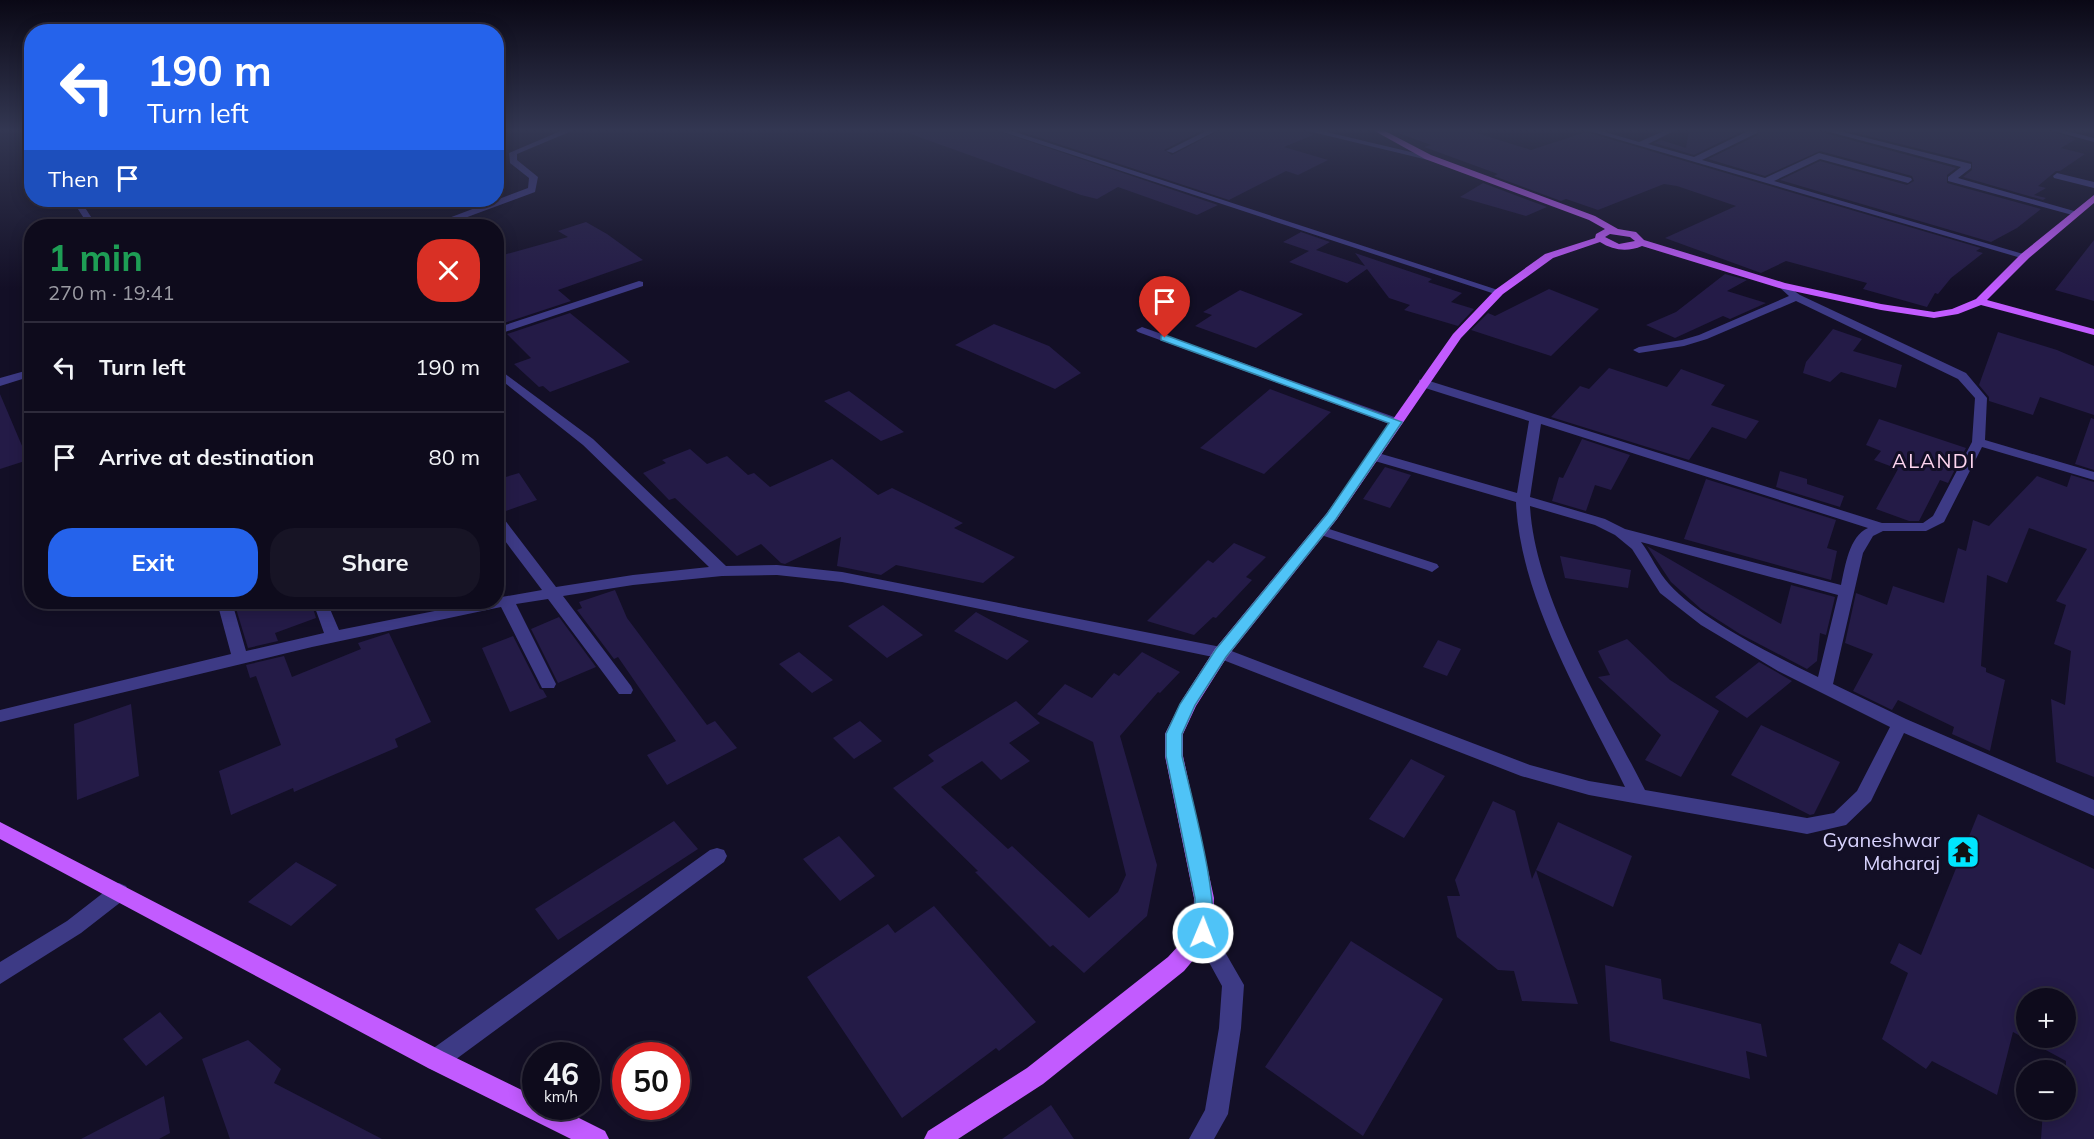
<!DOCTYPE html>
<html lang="en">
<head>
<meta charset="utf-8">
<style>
	:root { --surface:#0e0b1c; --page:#171425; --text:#f1f3f6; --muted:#9b9ba3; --line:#2e2b3b; --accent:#2563eb }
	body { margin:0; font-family:Mulish,sans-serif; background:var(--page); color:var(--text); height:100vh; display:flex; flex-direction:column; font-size:22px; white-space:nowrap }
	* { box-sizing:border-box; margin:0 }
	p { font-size:20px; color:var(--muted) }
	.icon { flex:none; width:33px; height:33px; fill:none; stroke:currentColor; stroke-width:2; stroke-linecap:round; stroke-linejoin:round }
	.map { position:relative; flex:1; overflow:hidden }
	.details { position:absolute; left:24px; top:219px; width:480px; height:390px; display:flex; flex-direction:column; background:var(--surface); border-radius:24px; box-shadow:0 3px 15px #0003,0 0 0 2px var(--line) }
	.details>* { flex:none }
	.top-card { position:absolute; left:24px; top:24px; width:480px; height:183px; border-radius:24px; box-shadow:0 3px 15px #0003,0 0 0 2px var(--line); background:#2563eb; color:#fff; overflow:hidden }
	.controls { position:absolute; left:2016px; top:988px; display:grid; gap:12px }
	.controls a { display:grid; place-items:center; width:60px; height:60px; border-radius:50%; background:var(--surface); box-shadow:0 3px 15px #0003,0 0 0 2px var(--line); font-size:30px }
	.speed { position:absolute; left:522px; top:1042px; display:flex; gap:12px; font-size:30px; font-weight:700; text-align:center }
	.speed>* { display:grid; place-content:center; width:78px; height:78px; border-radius:50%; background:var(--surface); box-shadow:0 3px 15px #0003,0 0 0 2px var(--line); line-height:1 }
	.speed small { font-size:15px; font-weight:400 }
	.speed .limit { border:9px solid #d22; background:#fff; color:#111 }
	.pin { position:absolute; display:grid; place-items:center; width:51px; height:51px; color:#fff; margin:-62px -26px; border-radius:50% 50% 50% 0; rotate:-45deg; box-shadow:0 0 6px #0007 }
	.pin .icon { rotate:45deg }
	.me { position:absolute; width:66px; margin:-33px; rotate:1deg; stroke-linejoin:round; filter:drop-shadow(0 0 4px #0008) }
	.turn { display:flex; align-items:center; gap:21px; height:126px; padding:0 24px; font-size:27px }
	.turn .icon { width:78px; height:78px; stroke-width:2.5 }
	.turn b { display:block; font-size:42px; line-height:51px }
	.then { display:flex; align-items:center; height:57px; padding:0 24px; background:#0003; gap:12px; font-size:22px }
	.round { display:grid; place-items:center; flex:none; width:63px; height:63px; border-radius:24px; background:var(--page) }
	.summary { display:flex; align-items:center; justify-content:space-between; height:102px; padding:0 24px }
	h1 { font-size:36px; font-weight:700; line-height:45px; color:#1e9e55 }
	.button { display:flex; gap:12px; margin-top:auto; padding:12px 24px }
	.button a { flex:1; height:69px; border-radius:24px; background:var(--accent); color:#fff; font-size:24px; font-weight:700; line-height:69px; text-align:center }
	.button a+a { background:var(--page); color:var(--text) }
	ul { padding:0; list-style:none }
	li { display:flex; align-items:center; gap:18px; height:90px; padding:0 24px; border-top:2px solid var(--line) }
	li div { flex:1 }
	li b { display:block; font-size:22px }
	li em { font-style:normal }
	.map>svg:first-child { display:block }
</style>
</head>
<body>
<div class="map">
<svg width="2094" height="1139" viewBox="0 0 2094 1139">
	<rect width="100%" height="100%" fill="#130f26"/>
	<path fill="#241b47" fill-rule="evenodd" d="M909 130H995L1218 205 1197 215 1118 187 1097 199 1081 195 908 133Z
		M1016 130H1203L1164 150 1172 155 1220 130H1302L1313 135 1284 147 1328 160 1298 175 1286 171 1229 200Z
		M1398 130H1467L1531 150 1586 132 1981 248 1976 251 1983 253 1951 278 1938 294 1935 293 1927 307 1863 289 1867 283 1786 261 1761 273 1665 238 1736 206 1677 186 1664 184 1598 210 1566 199 1561 201 1494 176 1498 174 1424 147 1431 145 1398 133Z
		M1689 130H1745L1694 155 1654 143 1661 140 1686 148Z
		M1759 130H1820L1821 132 1956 168 1947 175V183L2041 209 2017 228 1991 242 1780 180 1820 161 1907 185 1914 181 1912 176 1820 151 1765 176 1708 159 1758 135Z
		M1844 130H2048L2076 139 2061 148 2085 154 2060 171H2056L2038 186 2046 188 2034 195 2046 198 2043 200 1963 177 1972 170V162Z
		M1483 183 1547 207 1526 216 1460 197Z
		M586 222 607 234 643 260 558 290 571 301 498 325 496 257 568 237 558 231Z
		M1301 232 1330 242 1316 250 1365 266 1355 253 1432 279 1428 282 1462 293 1451 302 1474 309 1458 326 1404 310 1410 305 1389 298 1367 269 1347 283 1289 262 1309 251 1283 242Z
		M2094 240V301L2055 290Z
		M1725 274 1747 280 1727 291 1766 303 1730 319 1723 316 1675 338 1646 325 1676 312Z
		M1549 289 1599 309 1551 356 1471 330 1488 313 1495 316Z
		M1240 290 1303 314 1256 348 1195 326 1212 315 1203 312Z
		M570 313 630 362 550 392 543 386 539 387 514 364 531 358 507 334Z
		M994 324 1049 346 1081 373 1055 389 955 345Z
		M1833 329 1862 339 1853 351 1902 365 1896 388 1841 372 1830 382 1803 373 1806 362Z
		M1998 332 2057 350 2094 366V415L2040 397 2033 415 1989 401V397L1979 385Z
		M1609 368 1667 387 1681 369 1725 385 1711 405 1759 421 1746 439 1712 427 1689 460 1551 417 1580 386 1589 389Z
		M1270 389 1331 412 1264 474 1200 448Z
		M849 391 904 432 881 441 824 401Z
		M0 394 28 460 0 469Z
		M2091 418 2094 419V470L2075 464Z
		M1879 419 1966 448 1948 483 1940 480 1919 521H1909L1876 509 1898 469 1874 460 1881 451 1866 445Z
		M1582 439 1630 455 1611 490 1595 485 1586 511 1552 501 1559 477 1563 478Z
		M690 449 707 464 727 456 748 475 754 473 770 487 832 459 878 495 892 488 963 523 954 528 1015 557 983 583 896 565 881 575 837 566 841 537 785 564 781 563 761 544 737 556 675 498 669 500 643 473 666 463 662 460Z
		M1385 467 1411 475 1390 508 1363 499Z
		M1780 471 1807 479V484L1844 496 1840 507 1776 487Z
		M519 473 537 500 503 512 496 500V480Z
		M2071 475 2094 482V777L2056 762 2051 699 2065 705 2071 651 2054 644 2066 605 2056 601 2087 549 2029 528 2007 583 1987 575 1981 666 1986 668V672L2005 680 1990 751 1952 734 1954 727 1898 700 1892 710 1853 691 1873 654 1845 643 1856 593 1887 605 1893 586 1944 603 1958 548 1966 551 1973 520 1989 526 2037 476 2067 487Z
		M1706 479 1836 520 1827 548 1837 551 1831 580 1684 539Z
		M1234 543 1266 557 1246 577 1252 580 1216 618 1213 617 1194 635 1147 621 1208 560 1213 563Z
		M1647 546 1781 624 1791 585 1835 597 1826 635 1820 633 1817 661 1807 669 1740 634 1701 609 1671 582Z
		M1560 556 1631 570 1628 588 1565 578Z
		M615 590 627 618 707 725 715 721 737 748 667 785 647 755 676 741 618 657 614 659 577 610 582 608 579 602Z
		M234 602H311L316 618 275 633 278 641 248 648Z
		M883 605 923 635 887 658 848 626Z
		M976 612 1029 641 1007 660 954 631Z
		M559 617 596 667 558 683 531 629Z
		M389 633 431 722 395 739 398 747 294 792 293 788 231 815 219 771 281 745 256 676 250 678 246 665 284 656 292 677 361 649 358 643Z
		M513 636 540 689 543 690 547 697 510 712 482 648Z
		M1627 639 1670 680 1719 711 1681 777 1645 760 1661 735 1598 677 1610 675 1598 651Z
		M1438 640 1461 649 1447 676 1423 667Z
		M799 652 833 680 812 693 779 664Z
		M1142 652 1180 672 1160 693 1158 692 1120 736 1157 865 1147 916 1084 973 1053 945 1050 947 975 872 978 871 893 788 934 761 928 755 1016 701 1040 723 1009 743 1030 761 1001 780 982 761 941 787 1008 849 1012 846 1089 918 1118 892 1126 875 1093 742 1037 714 1065 684 1092 698 1114 673 1119 676Z
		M1759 662 1792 681 1747 718 1715 697Z
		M131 704 139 776 77 800 74 724Z
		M860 721 882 741 854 759 833 738Z
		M1761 725 1840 762 1814 814 1810 815 1731 775Z
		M1411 759 1445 776 1404 838 1369 819Z
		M1493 801 1515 811 1532 879 1536 870 1578 1004 1522 1001 1514 971 1498 970 1457 937 1447 896H1460L1455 880Z
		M1978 814 2094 869V1139H2041L2043 1110H2066V1061L2013 1032 1997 1095 1932 1061 1926 1069 1882 1039 1908 973 1890 963 1899 943 1921 955ZM2026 999H2066V1038H2026Z
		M674 821 698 849 558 940 535 909Z
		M1558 822 1632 856 1613 907 1536 870Z
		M839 836 875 876 840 901 803 859Z
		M296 862 337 885 291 926 248 902Z
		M934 906 1036 1022 999 1051 996 1048 902 1118 807 977 888 924 895 933Z
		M1351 941 1443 999 1363 1136 1265 1067Z
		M1605 965 1661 979 1663 999 1761 1024 1767 1057 1746 1051 1750 1079 1610 1041Z
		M160 1012 183 1038 146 1066 123 1039Z
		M248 1040 281 1069 274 1083 382 1139H230L202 1059Z
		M164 1096 170 1133 159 1139H81Z
		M1051 1105 1074 1139H1002Z"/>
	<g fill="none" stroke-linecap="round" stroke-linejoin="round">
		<path fill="#3d3a85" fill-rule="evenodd" d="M563 130H574L517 154V160L538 177 535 192 443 226H432L433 224 528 188 529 178 510 163 509 153Z
			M997 130H1009L1504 292 1499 295 1495 294Z
			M1208 130H1218L1173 153 1166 151Z
			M1304 130H1318L1432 157 1428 160Z
			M1586 130H1598L1639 142 1666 130H1676L1648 144 1694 157 1750 130H1757V133L1702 160 1765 178 1819 153 1911 178 1912 180 1908 183 1820 159 1774 181 2030 256 2021 258Z
			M1822 130H1835L1971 164V168L1958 178 2081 213 2076 216 1948 181V177L1961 167Z
			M2050 130H2063L2094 138V142Z
			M2057 173 2094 182V188L2054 178 2053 176Z
			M72 200H80L97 226H89Z
			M639 281 643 282V286L496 335V328Z
			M1783 283 1800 295 1966 373 1987 398 1985 440 2094 472V480L1982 447 1944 522 1926 531H1883L1873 536 1863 553 1833 684 1906 719 2094 800V816L1904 733 1871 801 1846 825 1807 834 1589 795 1521 776 1218 658 902 593 842 582 777 575 722 576 633 585 563 596 631 686 633 690 631 694H619L548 599 516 604 556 684 554 688H542L540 684 501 607 312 647 0 722V710L231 654 217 602H232L246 651 324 633 313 602H327L339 630 480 602H496V598L542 590 496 529V514L501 515 556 587 633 575 709 567 583 445 496 376V367L593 439 726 566 777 565 842 572 1221 647 1530 765 1589 781 1625 787C1583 702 1520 598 1516 502L1368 459 1366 456 1368 453H1378L1517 493 1529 421 1419 386V380L1423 379 1882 523H1923L1933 516 1972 442 1975 398 1958 379 1796 301 1707 339 1684 346 1639 353 1633 350 1639 347 1682 340 1699 335 1789 296 1778 286ZM1541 424 1868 528C1849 536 1845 567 1841 585L1625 529 1605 519 1530 497ZM1530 506 1595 525 1615 535 1632 549 1660 593 1701 625 1778 671 1890 727 1857 791 1834 813 1807 818 1645 790C1604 709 1535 597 1530 506ZM1641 542 1838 595 1818 677C1774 655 1701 620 1669 584 1658 572 1651 555 1641 542Z
			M1142 327 1400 419 1402 422 1396 426 1392 425 1138 332 1136 330Z
			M32 369V376L0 386V378Z
			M1320 526 1437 564 1439 567 1432 572 1427 570 1315 533 1313 530 1315 527Z
			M717 848 724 850 727 856 724 862 444 1068 436 1071 428 1068 425 1060 428 1052 710 850Z
			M119 883 126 886 129 892 126 898 81 933 0 984V962L67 921 112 886Z
			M1203 924 1210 926 1244 985 1241 1028 1228 1114 1214 1139H1189L1205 1110 1219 1028 1222 986 1193 933 1196 926Z"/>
		<path fill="#c25bff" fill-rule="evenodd" d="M1373 130H1383L1431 155 1595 216 1618 229 1636 232 1644 240 1785 283 1881 304 1934 312 1952 309 1976 299 2021 254 2094 195V203L2029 258 1987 300 2094 329V335L1981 305 1958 314 1934 318 1881 310 1779 288 1642 246C1628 252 1614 251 1600 242L1553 258 1503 294 1461 338 1337 519 1227 657 1196 706 1183 734V756L1214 898 1213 933 1210 940 1184 971 1043 1084 958 1139H924L928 1131 1027 1068 1168 957 1193 930 1194 898 1165 756V734L1182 700 1215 649 1327 513 1453 334 1495 290 1545 254 1595 238 1596 234 1605 229 1589 220 1425 159ZM1610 234 1630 237 1635 241 1619 244 1605 237Z
			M0 822 444 1052 536 1097V1107H557L605 1131 609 1139H571L428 1068 0 839Z"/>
	</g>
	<linearGradient id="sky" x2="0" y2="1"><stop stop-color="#0a0815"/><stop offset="0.45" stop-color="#333752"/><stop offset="1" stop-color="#333752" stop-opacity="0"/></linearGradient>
	<rect width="2094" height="289" fill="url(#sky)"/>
	<path fill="#4fc3f7" stroke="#337fa1" stroke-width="1.5" d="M1165 335 1402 422 1336 519 1226 657 1195 705 1182 734V756C1190 792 1223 910 1210 939L1203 941 1196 939 1194 933 1195 898 1166 756V734L1180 704 1216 649 1327 514 1389 423 1161 340V336Z"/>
	<defs>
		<symbol id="temple-square" viewBox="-11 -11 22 22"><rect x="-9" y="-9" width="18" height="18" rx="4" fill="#00e5ff" stroke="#130f26"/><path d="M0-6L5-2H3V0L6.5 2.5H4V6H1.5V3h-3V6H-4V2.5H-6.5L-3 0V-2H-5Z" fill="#111"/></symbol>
	</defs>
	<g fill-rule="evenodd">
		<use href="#temple-square" x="1944" y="833" width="38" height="38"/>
	</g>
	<g text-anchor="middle" stroke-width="6" stroke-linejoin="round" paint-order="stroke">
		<g font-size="20" letter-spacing="1.5" fill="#ffd6f0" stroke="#130f26">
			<text x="1934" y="468">ALANDI</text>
		</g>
		<g font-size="20" fill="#d9d4ff" stroke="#130f26" text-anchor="end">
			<text x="1940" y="847">Gyaneshwar<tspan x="1940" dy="23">Maharaj</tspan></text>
		</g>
	</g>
</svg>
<div class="controls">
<a>+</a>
<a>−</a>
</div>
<div class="speed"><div>46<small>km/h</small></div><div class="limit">50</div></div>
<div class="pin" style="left:1165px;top:338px;background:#d93025"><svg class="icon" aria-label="arrive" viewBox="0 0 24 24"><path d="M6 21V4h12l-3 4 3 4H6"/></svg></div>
<svg class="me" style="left:1203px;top:933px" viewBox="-20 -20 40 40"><circle r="17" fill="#4fc3f7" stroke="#fff" stroke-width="3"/><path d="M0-11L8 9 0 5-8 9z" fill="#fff"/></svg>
<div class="top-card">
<div class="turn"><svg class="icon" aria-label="left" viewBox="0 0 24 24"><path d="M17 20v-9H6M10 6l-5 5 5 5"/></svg><div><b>190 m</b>Turn left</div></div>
<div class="then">Then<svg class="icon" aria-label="arrive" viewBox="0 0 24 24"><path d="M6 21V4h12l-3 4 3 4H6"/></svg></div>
</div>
<section class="details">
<div class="summary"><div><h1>1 min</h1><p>270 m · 19:41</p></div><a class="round" style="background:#d93025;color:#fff"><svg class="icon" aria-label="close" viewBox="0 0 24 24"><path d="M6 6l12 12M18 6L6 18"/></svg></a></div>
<ul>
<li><svg class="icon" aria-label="left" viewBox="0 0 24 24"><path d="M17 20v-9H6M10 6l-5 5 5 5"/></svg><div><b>Turn left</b></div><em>190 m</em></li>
<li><svg class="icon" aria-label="arrive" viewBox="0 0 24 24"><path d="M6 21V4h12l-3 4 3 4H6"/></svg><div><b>Arrive at destination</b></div><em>80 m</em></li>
</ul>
<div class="button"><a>Exit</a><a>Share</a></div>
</section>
</div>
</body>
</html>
